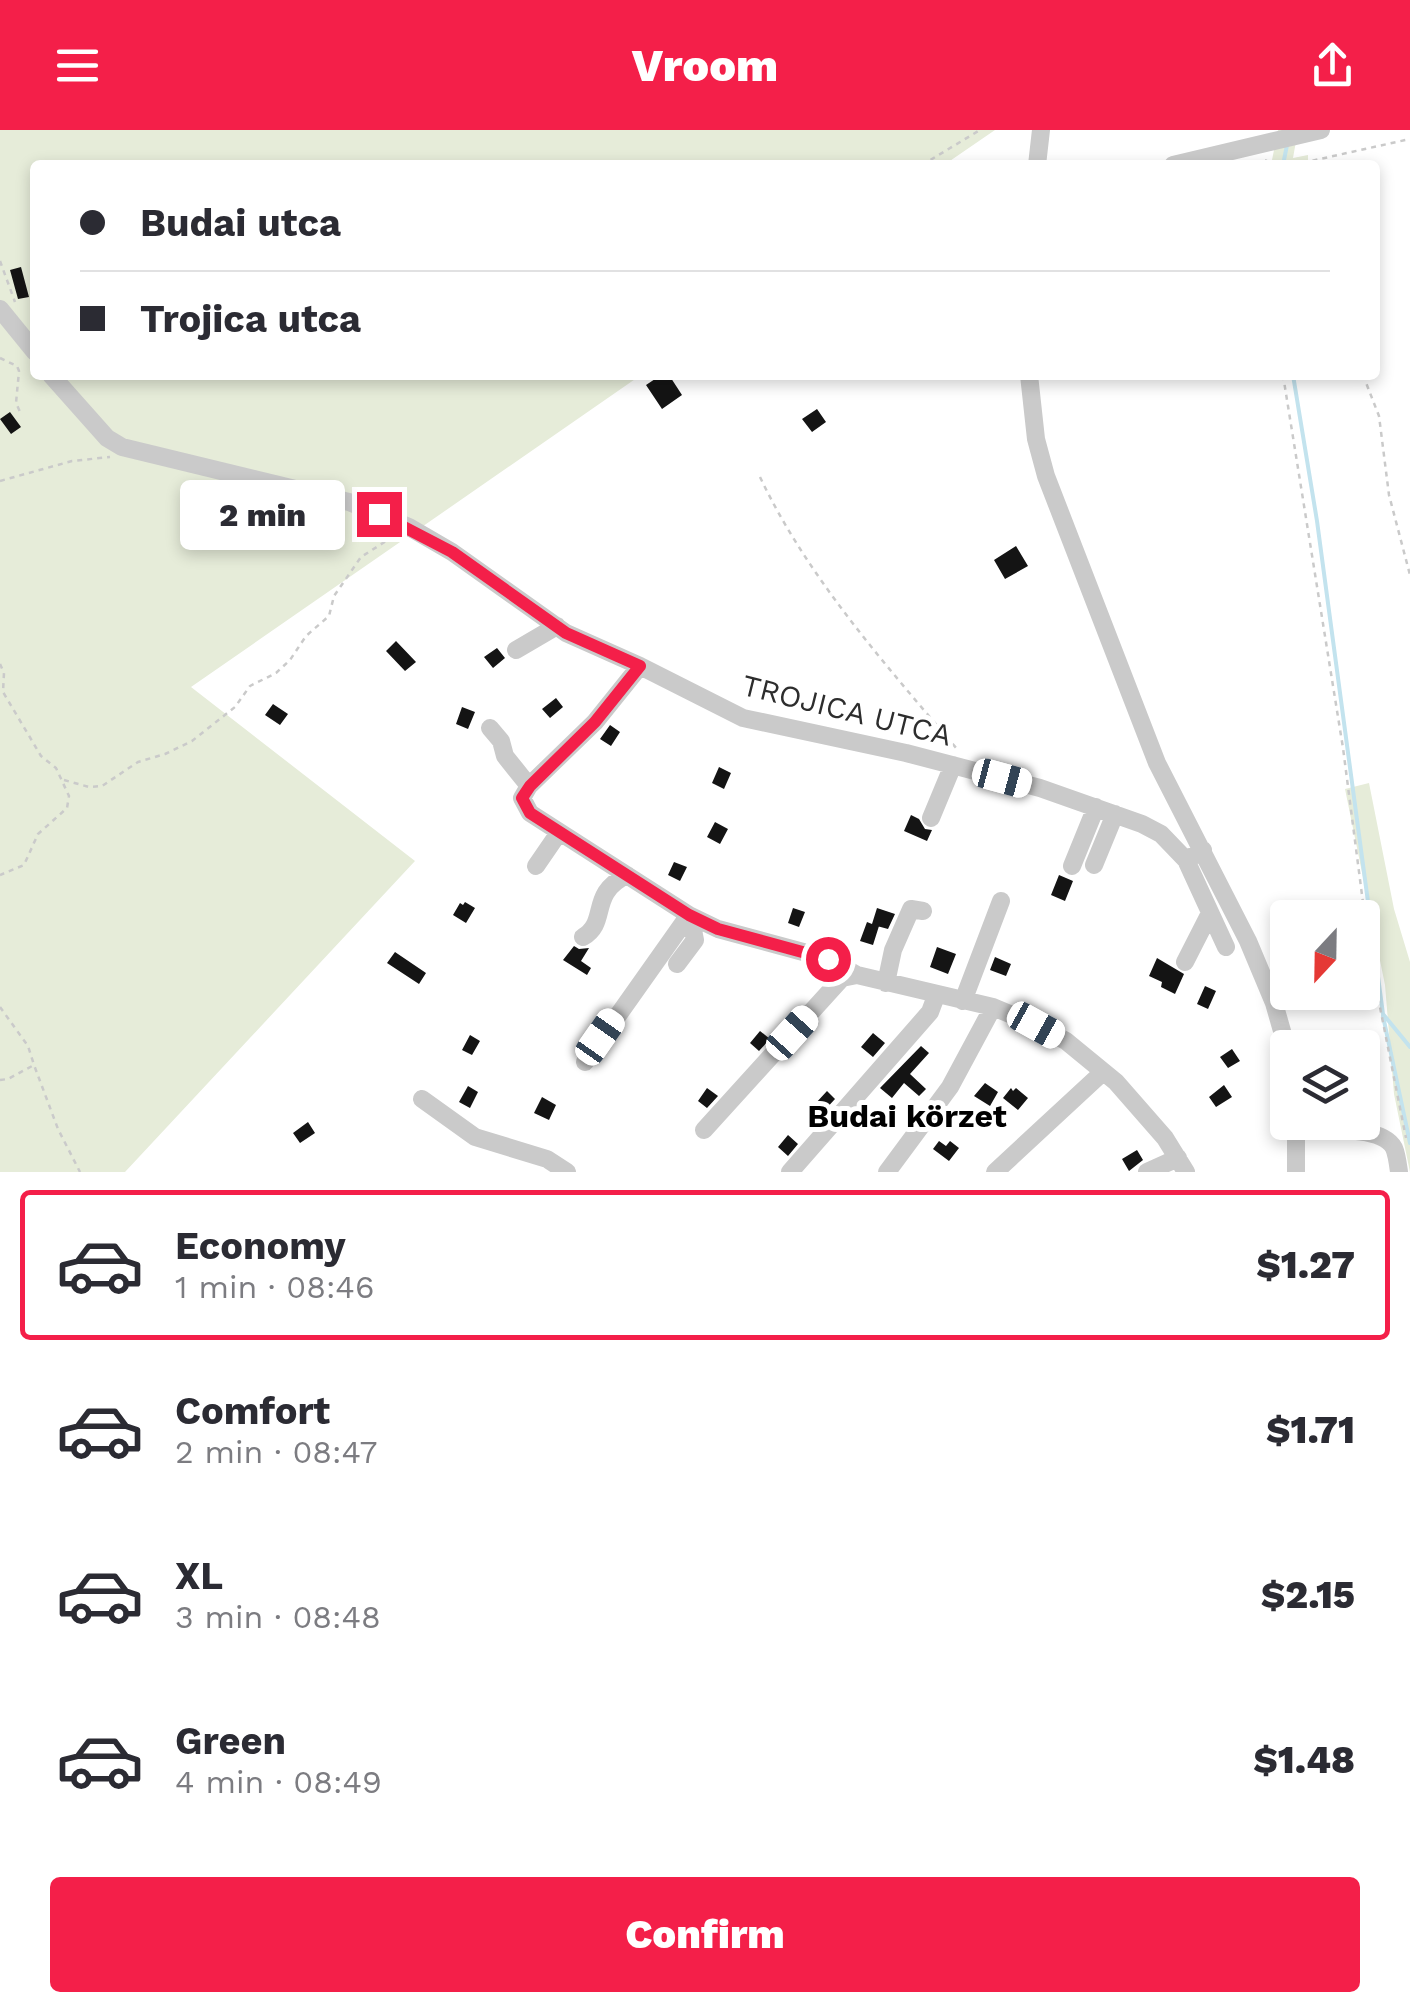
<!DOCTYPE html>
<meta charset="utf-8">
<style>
:root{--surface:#fff;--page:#f2f2f3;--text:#2b2b33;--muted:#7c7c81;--line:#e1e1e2;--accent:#f41f49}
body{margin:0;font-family:"Work Sans",sans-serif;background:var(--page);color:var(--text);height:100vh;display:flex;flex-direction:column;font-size:38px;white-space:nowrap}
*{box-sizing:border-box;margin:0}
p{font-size:32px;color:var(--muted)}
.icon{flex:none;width:55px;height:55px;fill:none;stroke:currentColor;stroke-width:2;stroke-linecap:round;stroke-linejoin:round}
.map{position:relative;height:1042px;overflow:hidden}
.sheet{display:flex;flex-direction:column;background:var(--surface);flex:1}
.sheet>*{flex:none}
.banner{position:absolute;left:30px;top:30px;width:1350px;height:220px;border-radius:10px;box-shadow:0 5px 15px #0003;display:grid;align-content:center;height:220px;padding:0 50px;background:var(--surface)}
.needle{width:65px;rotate:202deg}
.buttons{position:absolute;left:1270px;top:770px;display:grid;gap:20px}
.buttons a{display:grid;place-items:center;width:110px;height:110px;border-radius:10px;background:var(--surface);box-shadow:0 5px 15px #0003;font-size:50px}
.end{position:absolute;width:45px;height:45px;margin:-22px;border:12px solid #f41f49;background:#fff;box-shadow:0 0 0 5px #fff}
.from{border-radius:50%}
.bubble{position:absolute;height:70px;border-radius:10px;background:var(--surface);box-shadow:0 5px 15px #0003;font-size:32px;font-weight:800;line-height:70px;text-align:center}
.car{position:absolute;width:30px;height:60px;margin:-30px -15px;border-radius:12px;box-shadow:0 0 8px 2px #0007;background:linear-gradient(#fff 24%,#345 0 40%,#fff 0 76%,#345 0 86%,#fff 0)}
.banner b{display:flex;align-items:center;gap:35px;height:95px;font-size:38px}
.banner b+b{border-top:2px solid var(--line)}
.banner i{width:25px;height:25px;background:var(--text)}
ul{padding:18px 0 0;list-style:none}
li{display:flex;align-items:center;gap:30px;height:150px;margin:0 20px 15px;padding:0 30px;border:5px solid transparent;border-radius:10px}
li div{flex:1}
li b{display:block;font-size:38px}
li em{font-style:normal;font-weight:800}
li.on{border-color:var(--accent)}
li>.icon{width:90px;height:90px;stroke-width:1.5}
.primary-button{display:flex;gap:20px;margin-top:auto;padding:20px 50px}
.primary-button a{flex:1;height:115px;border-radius:10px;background:var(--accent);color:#fff;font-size:40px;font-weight:800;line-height:115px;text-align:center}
header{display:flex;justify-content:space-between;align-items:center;height:130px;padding:0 50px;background:var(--accent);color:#fff;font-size:45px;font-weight:800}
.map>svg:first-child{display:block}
.green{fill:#e6ecd9}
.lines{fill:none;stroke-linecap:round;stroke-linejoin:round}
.stream{stroke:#c3e3ee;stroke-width:4}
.building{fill:#141414}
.path{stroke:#cacaca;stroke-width:2.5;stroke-dasharray:5 5;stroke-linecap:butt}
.minor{stroke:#cacaca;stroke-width:18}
.route{stroke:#f41f49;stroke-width:12}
.labels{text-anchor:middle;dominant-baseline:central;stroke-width:10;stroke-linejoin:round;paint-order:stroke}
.street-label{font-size:30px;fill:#2d2d2d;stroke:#fff}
.neighbourhood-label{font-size:32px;font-weight:bold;fill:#000;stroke:#fff}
</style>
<header><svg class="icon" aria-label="menu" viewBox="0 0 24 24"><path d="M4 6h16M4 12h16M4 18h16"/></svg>Vroom<svg class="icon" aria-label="share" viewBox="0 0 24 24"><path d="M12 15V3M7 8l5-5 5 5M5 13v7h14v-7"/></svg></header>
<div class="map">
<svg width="1410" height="1042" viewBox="0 0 1410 1042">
<rect width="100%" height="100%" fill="#fff"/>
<path class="green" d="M 0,0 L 995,0 L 944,35 L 35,35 L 35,245 L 641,245 L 191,557 L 415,731 L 125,1042 L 0,1042 Z
M 1278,0 L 1298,0 L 1293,28 L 1308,25 L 1308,35 L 1271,35 Z
M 1369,653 L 1394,779 L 1410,832 L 1410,1042 L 1394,964 L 1385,855 L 1345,659 Z"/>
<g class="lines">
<path class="stream" d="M 1284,30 L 1287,15
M 1293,245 L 1317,391 L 1383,884 L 1410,917
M 1383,886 L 1410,1013"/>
</g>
<path class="building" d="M 21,137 L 29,167 L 18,169 L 10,140 Z
M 661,245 L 669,245 L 682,265 L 662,279 L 646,255 Z
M 817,279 L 826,292 L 812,302 L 802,289 Z
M 10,282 L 21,297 L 11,304 L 0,289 Z
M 1016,416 L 1028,436 L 1005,449 L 994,430 Z
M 396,511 L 416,532 L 405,541 L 386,521 Z
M 497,518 L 505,528 L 493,538 L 484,527 Z
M 556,568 L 563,577 L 550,588 L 542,579 Z
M 273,574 L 288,584 L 280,595 L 265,585 Z
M 462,577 L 475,582 L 468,599 L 456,594 Z
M 610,595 L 620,602 L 611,616 L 600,609 Z
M 719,637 L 731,643 L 724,659 L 712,653 Z
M 911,685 L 919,689 L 925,699 L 932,700 L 927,711 L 904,701 Z
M 715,692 L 728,699 L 720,714 L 707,707 Z
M 674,732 L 687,737 L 680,751 L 668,745 Z
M 1059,745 L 1073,751 L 1065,771 L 1051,765 Z
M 465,772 L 475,778 L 466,793 L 453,785 L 460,773 L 463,775 Z
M 793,778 L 805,782 L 799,797 L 788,793 Z
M 877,778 L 895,784 L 888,799 L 877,796 L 879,796 L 873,815 L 860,811 L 867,792 L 872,794 Z
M 574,816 L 579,819 L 589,818 L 581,831 L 591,838 L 587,845 L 563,830 Z
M 937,817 L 956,824 L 948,844 L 930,837 Z
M 395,822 L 426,843 L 419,854 L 387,833 Z
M 995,827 L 1011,834 L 1006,846 L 990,840 Z
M 1157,828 L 1184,844 L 1175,864 L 1161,857 L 1162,852 L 1149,846 Z
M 1205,856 L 1216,861 L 1208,879 L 1197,874 Z
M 760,901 L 770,909 L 759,921 L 750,913 Z
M 873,903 L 885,913 L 873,927 L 861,917 Z
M 470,905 L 480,911 L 472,925 L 462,920 Z
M 921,916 L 929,923 L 910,944 L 926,959 L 919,966 L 904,953 L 892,968 L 880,958 Z
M 1232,919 L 1240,931 L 1228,938 L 1220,927 Z
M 985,953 L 998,962 L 990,976 L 974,966 Z
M 1224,955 L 1232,967 L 1216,977 L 1209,967 Z
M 468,956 L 478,962 L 470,978 L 459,972 Z
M 707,958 L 718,966 L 707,978 L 698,971 Z
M 1011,958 L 1013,961 L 1016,958 L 1028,968 L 1018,980 L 1003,968 Z
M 827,961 L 835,969 L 823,982 L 815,974 Z
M 542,967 L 556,975 L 549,990 L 534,983 Z
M 308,992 L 315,1003 L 300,1013 L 293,1003 Z
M 788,1005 L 798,1014 L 788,1026 L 778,1017 Z
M 939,1011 L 946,1016 L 950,1011 L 959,1018 L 949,1031 L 933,1019 Z
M 1137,1020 L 1143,1030 L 1129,1041 L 1122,1029 Z"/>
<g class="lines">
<path class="path" d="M 1265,30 L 1274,35
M 922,35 L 980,0
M 1293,35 L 1410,9
M 0,131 L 15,172
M 0,228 L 17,236 L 19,241 L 16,273 L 21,284
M 1283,245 L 1343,618 L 1370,827 L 1406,1008
M 1363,245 L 1379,286 L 1389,365 L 1410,445
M 760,347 C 808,448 885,534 957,619
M 0,351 L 72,331 L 110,327
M 0,534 L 4,543 L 3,562 L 41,626 L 56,638 L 69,666 L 67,678 L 38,704 L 24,735 L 0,745
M 64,650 L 89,657 L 102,656 L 138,632 L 165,624 L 192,611 L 235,577 L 250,556 L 276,543 L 290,530 L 306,506 L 329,486 L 334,466 L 361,427 L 394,406
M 0,877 L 28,916 L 34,935
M 0,950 L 8,949 L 34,935 L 58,999 L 80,1042"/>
<path class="minor" d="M 1037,35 L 1041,0
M 1173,35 L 1321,0
M 0,179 L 35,222
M 51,245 L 107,308 L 122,317 L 349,372 L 409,397 L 452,422 L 566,503 L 640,536 L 743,588 L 906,623 L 1040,658 L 1142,694 L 1161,704 L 1186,730 L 1203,720
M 1029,245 L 1036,309 L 1046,346 L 1157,633 L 1248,811 L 1274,873 L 1288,922
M 516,520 L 557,496
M 640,536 L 595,592 L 529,656 L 522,668 L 530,683 L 689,785 L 718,799 L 829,829 L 857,845 L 993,877 L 1036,895 L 1066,911 L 1116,952 L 1165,1008 L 1186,1042
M 490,598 L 501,611 L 505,626 L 529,656
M 931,688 L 953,635
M 1186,730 L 1226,817
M 1094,735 L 1115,684
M 536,736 L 558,704
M 1072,736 L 1096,677
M 583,807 C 609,792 588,764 627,745
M 1185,832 L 1210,783
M 677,834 L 695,810 L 693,800 L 685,788
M 886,853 L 893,820 L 911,779 L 923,781
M 963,871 L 1001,771
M 585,932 L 689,785
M 422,969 L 475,1007 L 547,1029 L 567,1042
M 1296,992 L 1296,1042
M 704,1000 L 842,848 L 857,845
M 1296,1000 C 1320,1001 1382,994 1394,1018 C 1397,1025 1398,1035 1399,1042
M 790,1042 L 930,882 L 936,866
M 887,1042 L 950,957 L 993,877
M 995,1042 L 1103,942
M 1147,1042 L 1178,1028"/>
</g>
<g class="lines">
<path class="route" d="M 379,384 L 452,422 L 566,503 L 640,536 L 595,592 L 530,656 L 522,668 L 530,683 L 689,785 L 718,799 L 828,829"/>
</g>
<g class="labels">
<g class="street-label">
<text transform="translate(847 580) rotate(14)">TROJICA UTCA</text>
</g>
<g class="neighbourhood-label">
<text x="907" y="986">Budai körzet</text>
</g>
</g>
</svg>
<div class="buttons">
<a><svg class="needle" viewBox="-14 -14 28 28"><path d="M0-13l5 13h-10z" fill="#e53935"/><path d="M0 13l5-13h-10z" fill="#7c7c81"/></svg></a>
<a><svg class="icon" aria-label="layers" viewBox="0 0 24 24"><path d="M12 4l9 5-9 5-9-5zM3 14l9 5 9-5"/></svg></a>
</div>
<i class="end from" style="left:828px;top:829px"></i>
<i class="end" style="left:379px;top:384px"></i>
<div class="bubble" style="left:180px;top:350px;width:165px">2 min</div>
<i class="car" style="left:1002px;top:648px;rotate:105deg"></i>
<i class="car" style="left:1036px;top:895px;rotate:119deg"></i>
<i class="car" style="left:792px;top:903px;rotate:42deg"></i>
<i class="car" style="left:600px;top:907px;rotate:35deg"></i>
<div class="banner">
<b><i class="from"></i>Budai utca</b>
<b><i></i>Trojica utca</b>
</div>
</div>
<section class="sheet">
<ul>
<li class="on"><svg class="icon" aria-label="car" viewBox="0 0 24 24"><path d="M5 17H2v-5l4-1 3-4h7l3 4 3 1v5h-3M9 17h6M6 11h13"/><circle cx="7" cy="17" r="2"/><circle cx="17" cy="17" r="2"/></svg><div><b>Economy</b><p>1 min · 08:46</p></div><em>$1.27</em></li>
<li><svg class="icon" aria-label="car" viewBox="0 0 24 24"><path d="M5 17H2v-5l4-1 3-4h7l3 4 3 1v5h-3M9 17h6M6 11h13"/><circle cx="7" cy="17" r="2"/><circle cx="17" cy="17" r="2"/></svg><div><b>Comfort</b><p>2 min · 08:47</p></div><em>$1.71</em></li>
<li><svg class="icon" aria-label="car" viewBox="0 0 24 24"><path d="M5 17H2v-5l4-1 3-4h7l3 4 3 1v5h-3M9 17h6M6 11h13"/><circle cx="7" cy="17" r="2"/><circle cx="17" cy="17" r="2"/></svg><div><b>XL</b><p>3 min · 08:48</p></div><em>$2.15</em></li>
<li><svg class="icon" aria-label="car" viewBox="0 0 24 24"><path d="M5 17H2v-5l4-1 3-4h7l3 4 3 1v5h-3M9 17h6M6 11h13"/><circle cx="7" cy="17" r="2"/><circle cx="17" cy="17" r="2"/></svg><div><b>Green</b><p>4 min · 08:49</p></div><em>$1.48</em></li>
</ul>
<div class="primary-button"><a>Confirm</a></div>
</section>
